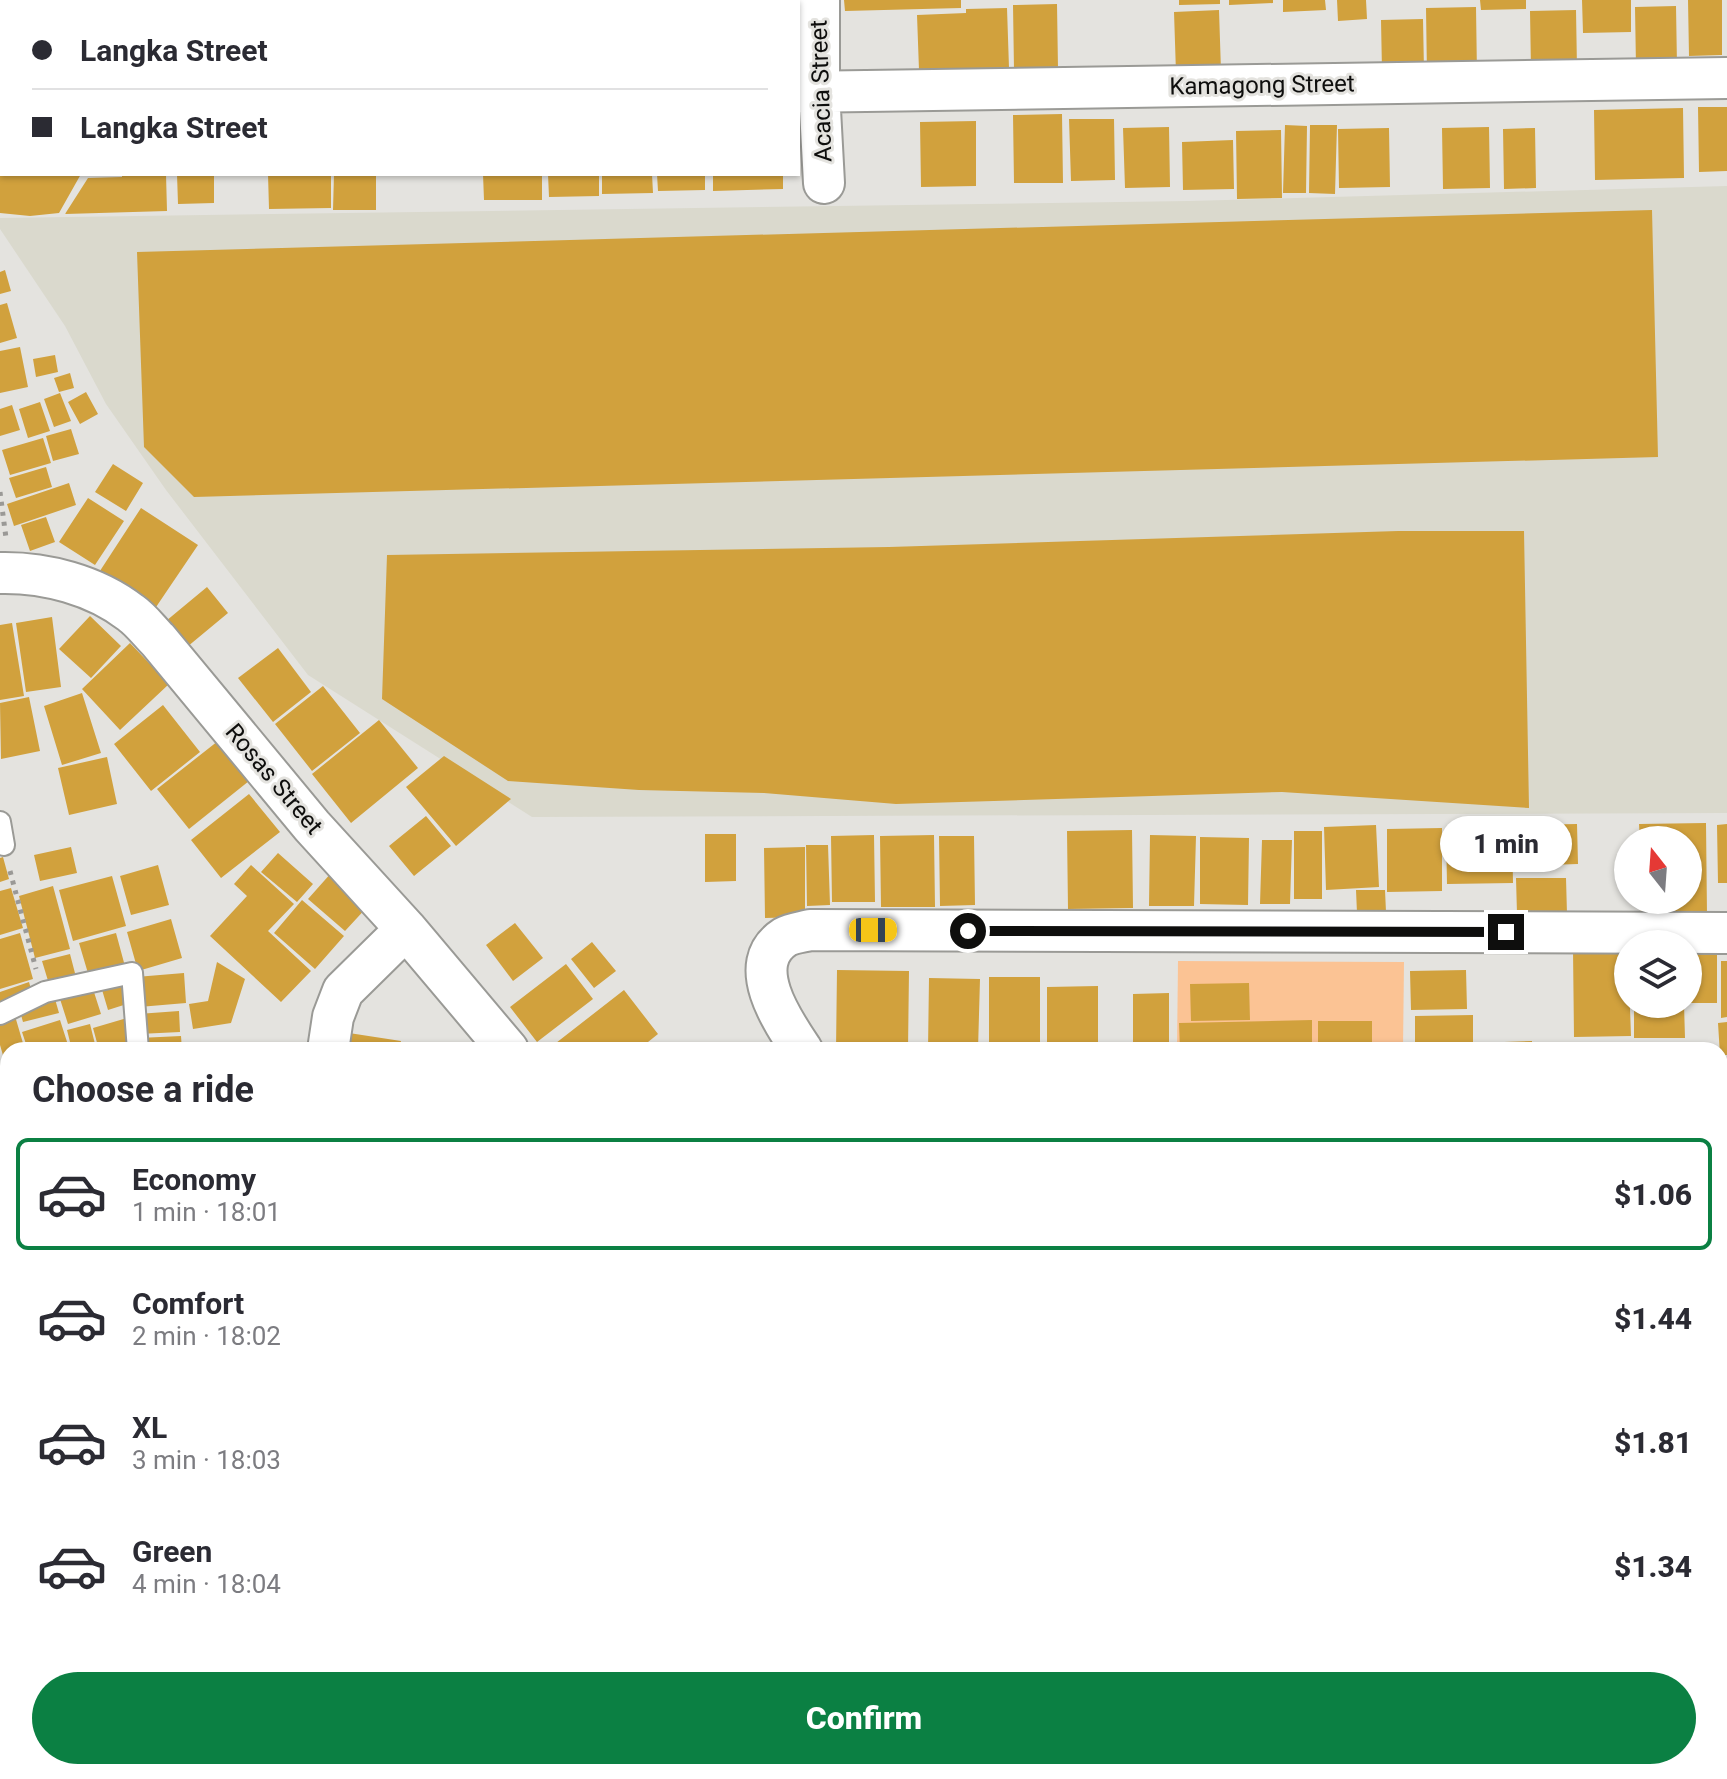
<!DOCTYPE html>
<meta charset="utf-8">
<style>
:root{--surface:#fff;--page:#f7f7f7;--text:#2b2b33;--muted:#7c7c81;--line:#e1e1e2;--accent:#0b8043}
body{margin:0;font-family:Roboto,sans-serif;background:var(--page);color:var(--text);height:100vh;display:flex;flex-direction:column;font-size:30px;white-space:nowrap}
*{box-sizing:border-box;margin:0}
p{font-size:26px;color:var(--muted)}
.icon{flex:none;width:44px;height:44px;fill:none;stroke:currentColor;stroke-width:2;stroke-linecap:round;stroke-linejoin:round}
.map{position:relative;flex:1;overflow:hidden}
.sheet{position:absolute;left:0px;top:1042px;width:1728px;height:738px;display:flex;flex-direction:column;background:var(--surface);border-radius:24px 24px 0 0;box-shadow:0 2px 6px #0004}
.sheet>*{flex:none}
.top-card{position:absolute;left:0px;top:0px;width:800px;height:176px;box-shadow:0 2px 6px #0004;display:grid;align-content:center;height:176px;padding:0 32px;background:var(--surface)}
.needle{width:52px;rotate:343deg}
.tools{position:absolute;left:1614px;top:826px;display:grid;gap:16px}
.tools a{display:grid;place-items:center;width:88px;height:88px;border-radius:50%;background:var(--surface);box-shadow:0 2px 6px #0004;font-size:40px}
.end{position:absolute;width:36px;height:36px;margin:-18px;border:10px solid #0e0e0d;background:#fff;box-shadow:0 0 0 4px #fff}
.from{border-radius:50%}
.bubble{position:absolute;height:56px;border-radius:28px;background:var(--surface);box-shadow:0 2px 6px #0004;font-size:26px;font-weight:800;line-height:56px;text-align:center}
.car{position:absolute;width:24px;height:48px;margin:-24px -12px;border-radius:10px;box-shadow:0 0 6px 2px #0007;background:linear-gradient(#f5c518 24%,#345 0 40%,#f5c518 0 76%,#345 0 86%,#f5c518 0)}
.top-card b{display:flex;align-items:center;gap:28px;height:76px;font-size:30px}
.top-card b+b{border-top:2px solid var(--line)}
.top-card i{width:20px;height:20px;background:var(--text)}
ul{padding:0;list-style:none}
li{display:flex;align-items:center;gap:24px;height:112px;margin:0 16px 12px;padding:0 16px;border:4px solid transparent;border-radius:12px}
li div{flex:1}
li b{display:block;font-size:30px}
li em{font-style:normal;font-weight:800}
li.selected{border-color:var(--accent)}
li>.icon{width:72px;height:72px;stroke-width:1.5}
h2{padding:0 32px;font-size:36px;line-height:96px}
.button{display:flex;gap:16px;margin-top:auto;padding:16px 32px}
.button a{flex:1;height:92px;border-radius:48px;background:var(--accent);color:#fff;font-size:32px;font-weight:800;line-height:92px;text-align:center}
.map>svg:first-child{display:block}
.built{fill:#dad9cd}
.green{fill:#fbc394}
.building{fill:#d1a13d}
.lines{fill:none;stroke-linecap:round;stroke-linejoin:round}
.lane-casing{stroke:#9a9a96;stroke-width:24}
.street-casing{stroke:#9a9a96;stroke-width:44}
.path{stroke:#9a9996;stroke-width:5;stroke-dasharray:4 6;stroke-linecap:butt}
.lane{stroke:#fff;stroke-width:20}
.street{stroke:#fff;stroke-width:40}
.route{stroke:#0e0e0d;stroke-width:10}
.labels{text-anchor:middle;dominant-baseline:central;stroke-width:6;stroke-linejoin:round;paint-order:stroke}
.street-label{font-size:24px;fill:#0e0e0d;stroke:#e4e3df}
</style>
<div class="map">
<svg width="1727" height="1779" viewBox="0 0 1727 1779">
<rect width="100%" height="100%" fill="#e4e3df"/>
<path class="built" d="M 1727,186 L 1727,813 L 532,817 L 308,675 L 166,490 L 106,404 L 65,326 L 0,229 L 0,218 L 1189,201 Z"/>
<path class="green" d="M 1178,961 L 1404,962 L 1403,1050 L 1177,1050 Z"/>
<path class="building" d="M 844,0 L 961,0 L 961,8 L 845,11 Z
M 1179,0 L 1220,0 L 1220,4 L 1179,5 Z
M 1229,0 L 1273,0 L 1273,3 L 1229,5 Z
M 1283,0 L 1325,0 L 1326,10 L 1283,12 Z
M 1337,0 L 1366,0 L 1367,19 L 1338,21 Z
M 1480,0 L 1526,0 L 1526,9 L 1481,10 Z
M 1582,0 L 1631,0 L 1631,32 L 1583,33 Z
M 1688,0 L 1722,0 L 1722,55 L 1689,56 Z
M 1057,4 L 1058,69 L 1014,70 L 1013,5 Z
M 1676,6 L 1677,66 L 1636,67 L 1635,7 Z
M 1476,7 L 1477,75 L 1427,76 L 1426,8 Z
M 1007,8 L 1009,68 L 919,70 L 917,15 L 966,13 L 966,9 Z
M 1219,10 L 1221,71 L 1176,73 L 1174,12 Z
M 1576,10 L 1577,69 L 1531,70 L 1530,11 Z
M 1423,19 L 1424,71 L 1382,71 L 1381,20 Z
M 1698,107 L 1727,107 L 1727,171 L 1699,172 Z
M 1683,108 L 1684,178 L 1595,180 L 1594,110 Z
M 1062,114 L 1063,183 L 1014,183 L 1013,115 Z
M 1069,119 L 1114,119 L 1115,180 L 1071,181 Z
M 976,121 L 976,186 L 921,187 L 920,122 Z
M 1285,125 L 1307,126 L 1306,193 L 1283,193 Z
M 1310,125 L 1337,125 L 1335,194 L 1309,193 Z
M 1169,127 L 1170,187 L 1125,188 L 1123,128 Z
M 1489,127 L 1490,188 L 1443,189 L 1442,128 Z
M 1389,128 L 1390,187 L 1339,188 L 1338,129 Z
M 1535,128 L 1536,188 L 1504,189 L 1503,129 Z
M 1281,130 L 1282,198 L 1237,199 L 1236,131 Z
M 1233,140 L 1234,189 L 1183,190 L 1182,142 Z
M 0,174 L 81,174 L 59,213 L 30,216 L 0,213 Z
M 122,174 L 166,174 L 167,211 L 65,214 L 88,178 L 122,177 Z
M 177,174 L 214,174 L 214,203 L 178,204 Z
M 268,174 L 331,174 L 331,208 L 269,209 Z
M 334,174 L 376,174 L 376,210 L 333,210 Z
M 483,174 L 542,174 L 542,200 L 484,200 Z
M 548,174 L 599,174 L 599,196 L 549,197 Z
M 602,174 L 652,174 L 653,193 L 602,194 Z
M 657,174 L 705,174 L 705,190 L 658,191 Z
M 713,174 L 783,174 L 783,189 L 713,191 Z
M 1652,210 L 1658,457 L 194,497 L 144,447 L 137,252 Z
M 5,270 L 11,291 L 0,294 L 0,272 Z
M 7,303 L 17,338 L 0,343 L 0,305 Z
M 20,347 L 28,387 L 0,393 L 0,351 Z
M 55,355 L 58,372 L 36,377 L 33,359 Z
M 70,373 L 74,388 L 59,392 L 54,378 Z
M 86,392 L 98,414 L 80,424 L 68,402 Z
M 60,393 L 71,421 L 54,427 L 44,399 Z
M 40,402 L 50,431 L 28,438 L 19,409 Z
M 12,405 L 20,430 L 0,436 L 0,409 Z
M 71,429 L 79,454 L 53,461 L 46,436 Z
M 43,438 L 51,463 L 10,475 L 2,450 Z
M 113,464 L 143,483 L 126,511 L 95,492 Z
M 46,467 L 52,487 L 16,498 L 9,478 Z
M 69,483 L 76,505 L 14,526 L 7,504 Z
M 88,498 L 124,521 L 95,565 L 59,542 Z
M 141,508 L 198,545 L 152,613 L 96,577 Z
M 46,517 L 55,542 L 30,551 L 21,525 Z
M 1398,531 L 1524,531 L 1529,808 L 1282,792 L 896,804 L 764,793 L 639,790 L 508,781 L 382,699 L 387,555 L 889,547 Z
M 207,587 L 228,613 L 187,647 L 166,621 Z
M 90,616 L 121,646 L 91,678 L 59,649 Z
M 52,617 L 61,687 L 26,692 L 16,623 Z
M 12,623 L 24,696 L 0,700 L 0,625 Z
M 130,643 L 169,684 L 120,730 L 82,689 Z
M 278,648 L 311,692 L 273,722 L 238,678 Z
M 323,686 L 360,733 L 312,771 L 275,724 Z
M 82,693 L 101,753 L 62,765 L 44,706 Z
M 29,697 L 40,751 L 1,759 L 0,703 Z
M 163,705 L 200,752 L 151,791 L 114,744 Z
M 379,720 L 418,768 L 351,823 L 312,774 Z
M 218,741 L 249,781 L 189,829 L 157,789 Z
M 444,756 L 511,799 L 456,846 L 406,787 Z
M 107,757 L 117,804 L 69,815 L 58,768 Z
M 249,794 L 280,832 L 221,878 L 191,840 Z
M 426,816 L 451,846 L 414,876 L 389,846 Z
M 1706,823 L 1707,915 L 1641,916 L 1640,900 L 1688,900 L 1688,840 L 1640,840 L 1639,824 Z
M 1577,824 L 1578,864 L 1519,866 L 1519,825 Z
M 1727,824 L 1727,883 L 1718,883 L 1717,825 Z
M 1376,825 L 1379,887 L 1326,890 L 1324,827 Z
M 1442,828 L 1442,891 L 1387,892 L 1387,829 Z
M 1132,830 L 1133,908 L 1068,909 L 1067,831 Z
M 1512,830 L 1513,883 L 1447,884 L 1446,831 Z
M 1294,831 L 1322,831 L 1322,899 L 1294,899 Z
M 705,834 L 736,834 L 736,881 L 705,882 Z
M 874,835 L 875,902 L 832,902 L 831,836 Z
M 934,835 L 935,907 L 881,907 L 880,836 Z
M 1150,835 L 1196,836 L 1194,906 L 1149,906 Z
M 939,836 L 974,836 L 975,905 L 940,906 Z
M 1200,837 L 1249,838 L 1248,905 L 1200,904 Z
M 1262,840 L 1292,840 L 1290,904 L 1260,904 Z
M 806,845 L 828,845 L 830,905 L 807,906 Z
M 71,847 L 77,873 L 40,881 L 34,855 Z
M 805,847 L 805,917 L 765,918 L 764,848 Z
M 278,853 L 313,884 L 297,902 L 261,872 Z
M 3,857 L 9,879 L 0,882 L 0,858 Z
M 158,865 L 169,905 L 131,915 L 120,876 Z
M 251,865 L 294,904 L 268,931 L 311,971 L 281,1002 L 210,936 L 247,896 L 234,884 Z
M 332,872 L 369,905 L 345,931 L 308,899 Z
M 112,876 L 126,926 L 73,941 L 59,890 Z
M 1516,878 L 1566,878 L 1567,914 L 1517,914 Z
M 53,886 L 70,949 L 35,958 L 19,896 Z
M 11,888 L 23,928 L 0,935 L 0,891 Z
M 1356,890 L 1385,890 L 1386,912 L 1357,913 Z
M 302,900 L 344,936 L 315,969 L 274,933 Z
M 171,919 L 182,958 L 138,971 L 127,932 Z
M 515,923 L 543,958 L 513,981 L 486,945 Z
M 20,933 L 33,979 L 0,989 L 0,939 Z
M 116,933 L 126,970 L 90,980 L 79,943 Z
M 592,942 L 616,971 L 594,988 L 571,959 Z
M 1688,945 L 1717,945 L 1717,1003 L 1689,1003 Z
M 1573,950 L 1628,950 L 1631,1036 L 1574,1037 Z
M 70,954 L 76,977 L 49,984 L 42,961 Z
M 1721,961 L 1727,961 L 1727,1017 L 1721,1018 Z
M 217,962 L 245,979 L 231,1023 L 193,1029 L 189,1004 L 208,1001 Z
M 566,964 L 593,999 L 537,1042 L 510,1007 Z
M 837,970 L 909,971 L 908,1050 L 836,1050 Z
M 1466,970 L 1467,1009 L 1411,1010 L 1410,971 Z
M 184,973 L 186,1003 L 139,1007 L 136,977 Z
M 122,977 L 130,1003 L 108,1010 L 100,983 Z
M 989,977 L 1040,977 L 1040,1050 L 989,1050 Z
M 929,978 L 980,979 L 978,1050 L 928,1050 Z
M 29,982 L 33,996 L 0,1007 L 0,992 Z
M 1249,983 L 1250,1020 L 1191,1021 L 1190,984 Z
M 1098,986 L 1098,1050 L 1047,1050 L 1047,987 Z
M 93,989 L 101,1014 L 68,1024 L 60,999 Z
M 624,990 L 658,1034 L 638,1050 L 547,1050 Z
M 1169,993 L 1169,1050 L 1133,1050 L 1133,994 Z
M 55,999 L 59,1013 L 23,1022 L 19,1008 Z
M 1634,1004 L 1684,1004 L 1685,1038 L 1634,1038 Z
M 179,1011 L 180,1032 L 139,1034 L 138,1014 Z
M 1473,1015 L 1473,1050 L 1415,1050 L 1415,1016 Z
M 15,1016 L 25,1050 L 8,1050 L 7,1069 L 0,1045 L 0,1021 Z
M 127,1018 L 135,1044 L 115,1050 L 99,1050 L 93,1028 Z
M 60,1020 L 69,1048 L 28,1050 L 22,1032 Z
M 1312,1020 L 1312,1050 L 1180,1050 L 1179,1023 Z
M 1318,1021 L 1372,1021 L 1372,1050 L 1318,1050 Z
M 1727,1022 L 1727,1055 L 1720,1055 L 1718,1023 Z
M 90,1024 L 96,1048 L 72,1050 L 67,1030 Z
M 349,1033 L 401,1041 L 399,1050 L 346,1050 Z
M 181,1036 L 182,1050 L 139,1050 L 139,1038 Z
M 1532,1041 L 1532,1050 L 1475,1050 L 1475,1043 Z
M 1720,1060 L 1727,1060 L 1727,1150 L 1720,1150 Z
M 8,1080 L 8,1119 L 0,1122 L 0,1083 Z
M 8,1120 L 8,1156 L 0,1137 L 0,1123 Z
M 8,1179 L 8,1227 L 0,1230 L 0,1182 Z
M 8,1233 L 8,1247 L 0,1250 L 0,1236 Z
M 8,1250 L 8,1290 L 0,1292 L 0,1253 Z
M 8,1298 L 8,1336 L 0,1338 L 0,1300 Z
M 8,1347 L 8,1396 L 0,1399 L 0,1349 Z
M 1720,1444 L 1727,1444 L 1727,1645 L 1720,1645 Z
M 0,1632 L 8,1633 L 8,1653 L 0,1652 Z
M 0,1669 L 8,1670 L 4,1699 L 0,1698 Z
M 53,1772 L 80,1772 L 81,1779 L 54,1779 Z
M 117,1772 L 158,1772 L 157,1779 L 118,1779 Z
M 167,1772 L 206,1772 L 205,1779 L 167,1779 Z
M 272,1772 L 304,1772 L 303,1779 L 271,1779 Z
M 309,1772 L 347,1772 L 347,1779 L 308,1779 Z
M 353,1772 L 433,1772 L 432,1779 L 353,1779 Z
M 583,1772 L 661,1772 L 660,1779 L 583,1777 Z
M 765,1772 L 819,1772 L 819,1779 L 765,1779 Z
M 916,1772 L 977,1772 L 978,1773 L 954,1779 L 918,1779 Z
M 1249,1772 L 1337,1772 L 1337,1779 L 1249,1779 Z
M 1347,1772 L 1402,1772 L 1402,1779 L 1347,1779 Z
M 1404,1772 L 1455,1772 L 1456,1779 L 1404,1779 Z
M 1461,1772 L 1518,1772 L 1518,1779 L 1461,1779 Z
M 1523,1772 L 1574,1772 L 1574,1779 L 1524,1779 Z
M 1581,1772 L 1628,1772 L 1628,1779 L 1582,1779 Z
M 1630,1772 L 1662,1772 L 1662,1779 L 1630,1778 Z
M 1666,1772 L 1692,1772 L 1692,1778 L 1666,1776 Z
M 9,1773 L 37,1775 L 37,1779 L 9,1779 Z
M 500,1773 L 568,1777 L 568,1779 L 500,1779 Z"/>
<g class="lines">
<g class="lane-casing">
<path id="lane" d="M 0,822 L 4,845
M 0,1014 L 45,992 L 132,973 L 138,1050
M 0,1171 L 8,1167
M 0,1622 L 8,1623"/>
</g>
<g class="street-casing">
<path id="street" d="M 54,0 L 55,2
M 819,0 L 819,91 L 824,183
M 798,92 L 1727,78
M 0,573 C 45,572 95,585 131,613 C 141,620 149,631 158,640 L 312,826 L 406,929 L 508,1050
M 328,1050 L 333,1017 L 343,991 L 406,929
M 802,1050 C 783,1022 743,964 785,937 C 792,933 803,932 810,930 L 1727,933
M 1720,1169 L 1727,1169
M 1720,1408 L 1727,1408
M 0,1465 C 6,1487 10,1501 0,1522
M 1720,1651 L 1727,1651
M 898,1772 L 899,1779
M 255,1779 L 255,1772
M 485,1779 L 485,1772
M 732,1779 L 733,1772
M 1226,1779 L 1226,1772"/>
</g>
<path class="path" d="M 0,492 L 6,538
M 10,871 L 36,969"/>
<use href="#lane" class="lane"/>
<use href="#street" class="street"/>
</g>
<g class="lines">
<path class="route" d="M 968,931 L 1506,932"/>
</g>
<g class="labels">
<g class="street-label">
<text transform="translate(1262 85) rotate(-1)">Kamagong Street</text>
<text transform="translate(821 91) rotate(-92)">Acacia Street</text>
<text transform="translate(274 779) rotate(50)">Rosas Street</text>
</g>
</g>
</svg>
<div class="tools">
<a><svg class="needle" viewBox="-14 -14 28 28"><path d="M0-13l5 13h-10z" fill="#e53935"/><path d="M0 13l5-13h-10z" fill="#7c7c81"/></svg></a>
<a><svg class="icon" aria-label="layers" viewBox="0 0 24 24"><path d="M12 4l9 5-9 5-9-5zM3 14l9 5 9-5"/></svg></a>
</div>
<i class="end from" style="left:968px;top:931px"></i>
<i class="end" style="left:1506px;top:932px"></i>
<div class="bubble" style="left:1440px;top:816px;width:132px">1 min</div>
<i class="car" style="left:873px;top:930px;rotate:90deg"></i>
<div class="top-card">
<b><i class="from"></i>Langka Street</b>
<b><i></i>Langka Street</b>
</div>
<section class="sheet">
<h2>Choose a ride</h2>
<ul>
<li class="selected"><svg class="icon" aria-label="car" viewBox="0 0 24 24"><path d="M5 17H2v-5l4-1 3-4h7l3 4 3 1v5h-3M9 17h6M6 11h13"/><circle cx="7" cy="17" r="2"/><circle cx="17" cy="17" r="2"/></svg><div><b>Economy</b><p>1 min · 18:01</p></div><em>$1.06</em></li>
<li><svg class="icon" aria-label="car" viewBox="0 0 24 24"><path d="M5 17H2v-5l4-1 3-4h7l3 4 3 1v5h-3M9 17h6M6 11h13"/><circle cx="7" cy="17" r="2"/><circle cx="17" cy="17" r="2"/></svg><div><b>Comfort</b><p>2 min · 18:02</p></div><em>$1.44</em></li>
<li><svg class="icon" aria-label="car" viewBox="0 0 24 24"><path d="M5 17H2v-5l4-1 3-4h7l3 4 3 1v5h-3M9 17h6M6 11h13"/><circle cx="7" cy="17" r="2"/><circle cx="17" cy="17" r="2"/></svg><div><b>XL</b><p>3 min · 18:03</p></div><em>$1.81</em></li>
<li><svg class="icon" aria-label="car" viewBox="0 0 24 24"><path d="M5 17H2v-5l4-1 3-4h7l3 4 3 1v5h-3M9 17h6M6 11h13"/><circle cx="7" cy="17" r="2"/><circle cx="17" cy="17" r="2"/></svg><div><b>Green</b><p>4 min · 18:04</p></div><em>$1.34</em></li>
</ul>
<div class="button"><a>Confirm</a></div>
</section>
</div>
